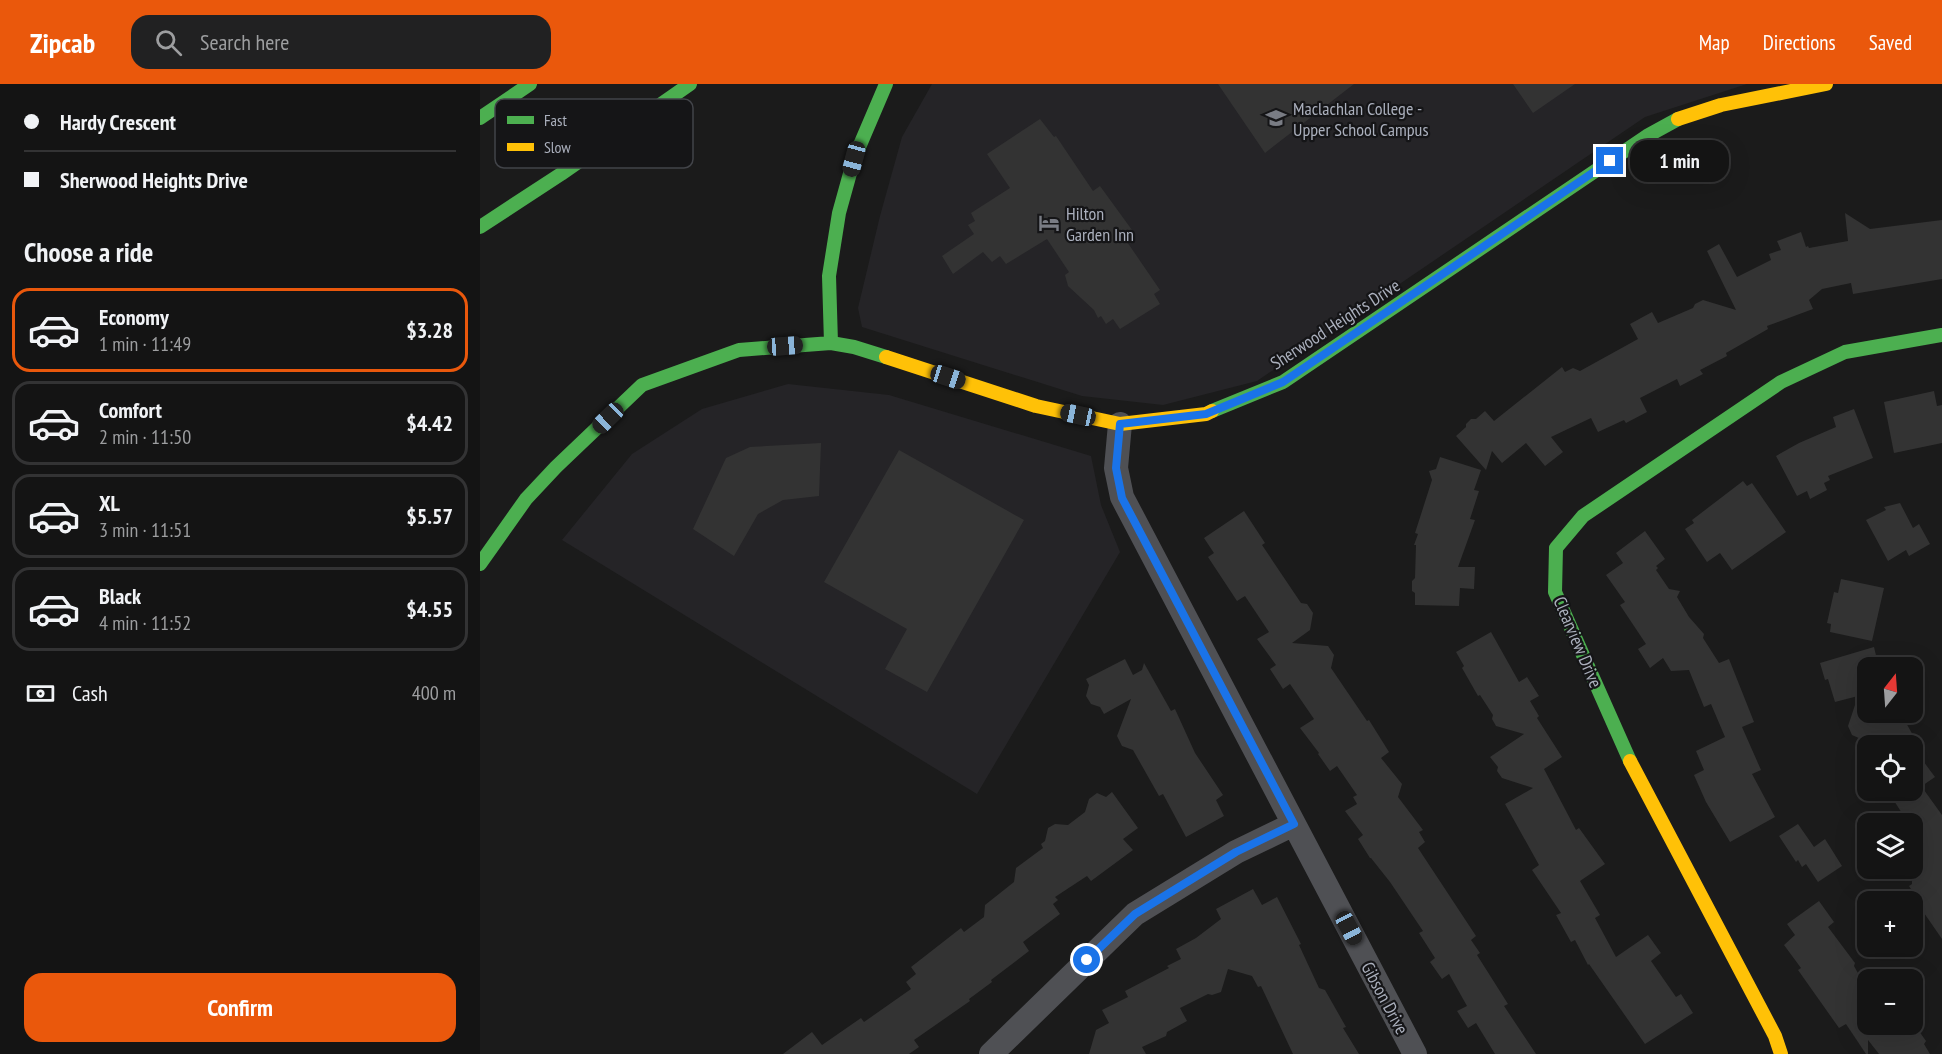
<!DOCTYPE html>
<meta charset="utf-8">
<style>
:root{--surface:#141414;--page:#212122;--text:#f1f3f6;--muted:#9d9ea0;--line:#333334;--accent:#ea580c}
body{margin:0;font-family:"PT Sans Narrow",sans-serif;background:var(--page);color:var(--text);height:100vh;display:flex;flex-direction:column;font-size:22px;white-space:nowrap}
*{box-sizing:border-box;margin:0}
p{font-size:20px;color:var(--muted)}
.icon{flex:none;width:33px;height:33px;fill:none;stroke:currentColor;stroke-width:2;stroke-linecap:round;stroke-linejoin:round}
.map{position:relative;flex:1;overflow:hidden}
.sheet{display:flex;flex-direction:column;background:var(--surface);width:480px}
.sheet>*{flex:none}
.hud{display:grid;align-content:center;height:132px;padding:0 24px;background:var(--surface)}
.needle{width:39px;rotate:17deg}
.controls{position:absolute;left:1377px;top:573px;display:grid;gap:12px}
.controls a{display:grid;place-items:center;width:66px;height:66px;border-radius:12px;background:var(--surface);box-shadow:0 6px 24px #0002,0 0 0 2px var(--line);font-size:30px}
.end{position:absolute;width:27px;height:27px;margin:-14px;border:8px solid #1a73e8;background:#fff;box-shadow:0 0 0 3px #fff}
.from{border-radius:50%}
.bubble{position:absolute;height:42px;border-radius:18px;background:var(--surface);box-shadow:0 6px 24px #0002,0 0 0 2px var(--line);font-size:20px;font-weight:700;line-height:42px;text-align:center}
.car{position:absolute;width:18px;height:36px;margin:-18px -9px;border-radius:8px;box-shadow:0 0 4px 2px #0007;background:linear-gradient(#222 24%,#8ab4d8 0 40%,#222 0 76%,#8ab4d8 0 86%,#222 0)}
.hud b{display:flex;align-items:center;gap:21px;height:57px;font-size:22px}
.hud b+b{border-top:2px solid var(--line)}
.hud i{width:15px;height:15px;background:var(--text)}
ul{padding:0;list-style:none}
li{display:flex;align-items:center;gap:18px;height:84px;margin:0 12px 9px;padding:0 12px;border:3px solid var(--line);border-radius:18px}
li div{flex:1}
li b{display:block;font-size:22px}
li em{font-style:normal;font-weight:700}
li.active{border-color:var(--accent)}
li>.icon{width:54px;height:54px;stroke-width:1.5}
h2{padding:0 24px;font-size:27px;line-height:72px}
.pay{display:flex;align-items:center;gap:15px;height:66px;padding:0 24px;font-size:22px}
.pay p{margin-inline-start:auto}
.button{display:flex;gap:12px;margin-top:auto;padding:12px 24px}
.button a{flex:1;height:69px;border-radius:18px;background:var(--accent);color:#fff;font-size:24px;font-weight:700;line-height:69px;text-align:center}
header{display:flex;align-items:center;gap:36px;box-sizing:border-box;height:84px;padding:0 30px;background:var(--accent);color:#fff}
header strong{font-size:28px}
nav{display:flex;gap:33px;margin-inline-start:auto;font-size:21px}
.search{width:420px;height:54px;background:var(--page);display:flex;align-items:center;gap:15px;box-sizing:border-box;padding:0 21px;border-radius:18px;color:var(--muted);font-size:22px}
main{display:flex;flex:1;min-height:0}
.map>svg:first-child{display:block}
.built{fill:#252427}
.building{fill:#333}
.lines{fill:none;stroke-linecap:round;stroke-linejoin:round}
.street{stroke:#4f5054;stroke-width:24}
.fast{stroke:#4caf50;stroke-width:14}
.slow{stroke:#ffc107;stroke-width:14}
.route{stroke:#1a73e8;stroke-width:8}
.labels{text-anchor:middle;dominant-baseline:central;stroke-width:4.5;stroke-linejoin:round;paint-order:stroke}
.poi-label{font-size:18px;fill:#abb0bd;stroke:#151517;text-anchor:start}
.street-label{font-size:18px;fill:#abb0bd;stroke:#151517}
.key{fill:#151517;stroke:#424449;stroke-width:1.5}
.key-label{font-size:16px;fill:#abb0bd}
</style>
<header>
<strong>Zipcab</strong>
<div class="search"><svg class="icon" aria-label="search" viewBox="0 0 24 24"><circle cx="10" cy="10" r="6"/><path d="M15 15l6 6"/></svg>Search here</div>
<nav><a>Map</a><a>Directions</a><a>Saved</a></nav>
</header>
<main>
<section class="sheet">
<div class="hud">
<b><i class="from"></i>Hardy Crescent</b>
<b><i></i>Sherwood Heights Drive</b>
</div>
<h2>Choose a ride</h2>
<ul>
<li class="active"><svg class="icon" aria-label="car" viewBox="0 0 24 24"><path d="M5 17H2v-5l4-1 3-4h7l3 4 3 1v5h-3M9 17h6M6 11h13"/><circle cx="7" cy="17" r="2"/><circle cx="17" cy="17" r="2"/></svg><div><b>Economy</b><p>1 min · 11:49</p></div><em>$3.28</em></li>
<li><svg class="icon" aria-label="car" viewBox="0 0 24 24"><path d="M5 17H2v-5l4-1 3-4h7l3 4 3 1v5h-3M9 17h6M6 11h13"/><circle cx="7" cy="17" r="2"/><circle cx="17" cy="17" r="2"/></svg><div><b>Comfort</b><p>2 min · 11:50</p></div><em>$4.42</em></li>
<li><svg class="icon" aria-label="car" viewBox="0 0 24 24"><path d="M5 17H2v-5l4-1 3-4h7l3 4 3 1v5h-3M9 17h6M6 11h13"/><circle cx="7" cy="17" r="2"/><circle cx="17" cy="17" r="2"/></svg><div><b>XL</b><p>3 min · 11:51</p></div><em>$5.57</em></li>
<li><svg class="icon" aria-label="car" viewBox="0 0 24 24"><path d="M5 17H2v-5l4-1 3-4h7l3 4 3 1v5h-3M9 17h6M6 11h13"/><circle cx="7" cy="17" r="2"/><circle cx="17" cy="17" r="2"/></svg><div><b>Black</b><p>4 min · 11:52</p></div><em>$4.55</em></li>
</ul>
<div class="pay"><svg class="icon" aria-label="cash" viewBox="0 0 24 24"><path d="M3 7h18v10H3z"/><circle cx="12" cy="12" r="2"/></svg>Cash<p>400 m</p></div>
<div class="button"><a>Confirm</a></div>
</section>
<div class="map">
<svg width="1462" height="970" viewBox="0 0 1462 970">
<rect width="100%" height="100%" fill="#1b1b1b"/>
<path class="built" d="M 452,0 L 1267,0 L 1165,33 L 777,297 L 683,321 L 602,312 L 382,243 L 378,224 L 400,132 L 422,53 Z
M 308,300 L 409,311 L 611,372 L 621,421 L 640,468 L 497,710 L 82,456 L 152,370 L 222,325 Z"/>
<path class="building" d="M 738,0 L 874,0 L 785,69 Z
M 1033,0 L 1095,0 L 1053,29 Z
M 560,35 L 574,53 L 576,52 L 613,107 L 620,102 L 652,146 L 643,152 L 680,206 L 674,210 L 680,220 L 640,245 L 633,235 L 626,240 L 621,232 L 618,234 L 614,226 L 588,202 L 585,191 L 589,188 L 567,155 L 526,180 L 520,172 L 512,178 L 503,168 L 473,190 L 462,172 L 494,150 L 488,141 L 495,137 L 491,129 L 530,104 L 507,70 Z
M 1365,129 L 1390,145 L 1462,136 L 1462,195 L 1373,210 L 1371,199 L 1342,205 L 1329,216 L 1333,225 L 1287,242 L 1288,245 L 1246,269 L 1247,272 L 1220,286 L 1223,290 L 1200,302 L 1197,295 L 1160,314 L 1167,328 L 1146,339 L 1144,336 L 1118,348 L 1111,334 L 1071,353 L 1083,368 L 1065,382 L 1046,359 L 1022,379 L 1012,367 L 1006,386 L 976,352 L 986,343 L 986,340 L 991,335 L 996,335 L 1005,327 L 1014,337 L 1082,283 L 1085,288 L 1093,284 L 1100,287 L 1158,255 L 1150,240 L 1172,228 L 1178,239 L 1213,224 L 1215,220 L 1223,216 L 1256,226 L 1227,167 L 1239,160 L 1257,193 L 1291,176 L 1289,170 L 1301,166 L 1297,157 L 1321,148 L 1326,163 L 1328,162 L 1329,164 L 1368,157 Z
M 1454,307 L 1457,322 L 1462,321 L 1462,359 L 1414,369 L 1404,318 Z
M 1374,325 L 1393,374 L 1348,392 L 1350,396 L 1344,399 L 1347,406 L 1330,415 L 1327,407 L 1317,412 L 1296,372 L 1319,359 L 1356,343 L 1353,333 Z
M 341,359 L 339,412 L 303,416 L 278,430 L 254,472 L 213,445 L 246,374 L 270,363 Z
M 419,366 L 544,436 L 447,608 L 405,585 L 427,545 L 344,498 Z
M 960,373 L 1001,386 L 994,406 L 999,407 L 990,435 L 995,436 L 978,483 L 995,483 L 994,505 L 980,504 L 979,522 L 935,521 L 935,509 L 932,507 L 932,497 L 935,494 L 936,461 L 934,461 L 938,450 L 935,449 L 952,396 L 949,387 L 956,385 Z
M 1263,397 L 1267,402 L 1272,399 L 1306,448 L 1252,486 L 1240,469 L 1227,478 L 1205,445 L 1214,439 L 1212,436 Z
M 1420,419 L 1433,444 L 1439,440 L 1450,460 L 1429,472 L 1426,466 L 1408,477 L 1386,436 L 1406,426 L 1404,423 Z
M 764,427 L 785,459 L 782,461 L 821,519 L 827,520 L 833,529 L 830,546 L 812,559 L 848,562 L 854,571 L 851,584 L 887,637 L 889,636 L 909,668 L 901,674 L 922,700 L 918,713 L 943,746 L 939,748 L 945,758 L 938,764 L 996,852 L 991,856 L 1000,869 L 997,871 L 1028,920 L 1024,922 L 1056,970 L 1015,970 L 996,939 L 988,944 L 977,927 L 987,922 L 969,890 L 962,895 L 950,878 L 955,874 L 939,849 L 943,847 L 910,798 L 891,774 L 890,774 L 878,755 L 883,751 L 865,727 L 877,720 L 873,713 L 877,711 L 857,682 L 850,687 L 838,670 L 839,669 L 820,644 L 834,635 L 810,600 L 803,605 L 790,585 L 796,581 L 777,555 L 789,548 L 765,512 L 757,517 L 728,473 L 734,469 L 724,454 Z
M 1165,447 L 1185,475 L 1176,482 L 1178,484 L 1176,486 L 1189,505 L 1200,507 L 1197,513 L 1209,533 L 1224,550 L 1223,554 L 1239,579 L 1249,575 L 1274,638 L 1262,643 L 1281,686 L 1272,690 L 1295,733 L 1250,758 L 1226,718 L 1214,691 L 1224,686 L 1216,667 L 1245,653 L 1231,620 L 1224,623 L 1209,586 L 1191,587 L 1183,574 L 1170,584 L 1158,565 L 1166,560 L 1140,521 L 1145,518 L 1126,491 L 1143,479 L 1136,469 Z
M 1361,495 L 1404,504 L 1392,557 L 1350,548 L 1351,540 L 1347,539 L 1354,508 L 1358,509 Z
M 1011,548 L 1039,598 L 1047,593 L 1059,612 L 1050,617 L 1059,632 L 1057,634 L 1082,673 L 1064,685 L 1096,746 L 1099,744 L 1125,780 L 1100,797 L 1120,831 L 1115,834 L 1136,873 L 1168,851 L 1181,869 L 1171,877 L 1196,913 L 1201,910 L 1213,929 L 1165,960 L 1109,880 L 1108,881 L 1095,856 L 1091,858 L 1076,831 L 1081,829 L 1052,786 L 1059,781 L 1025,720 L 1053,704 L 1022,694 L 1017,687 L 1018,683 L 1010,673 L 1044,650 L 1016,642 L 1012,635 L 1013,631 L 1000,611 L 998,612 L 982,584 L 984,582 L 976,568 Z
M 1394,563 L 1399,584 L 1388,584 L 1388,628 L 1420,628 L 1439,662 L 1388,662 L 1388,665 L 1385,666 L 1381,655 L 1372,651 L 1368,642 L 1378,612 L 1355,618 L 1348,595 L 1345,596 L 1340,579 Z
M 645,575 L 653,591 L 662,586 L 664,579 L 691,627 L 695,625 L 715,669 L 743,711 L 736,716 L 744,732 L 706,753 L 683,710 L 679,712 L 653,666 L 642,662 L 637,652 L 651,615 L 624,630 L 620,623 L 611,620 L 606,612 L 609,601 L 606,595 Z
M 1432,662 L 1455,693 L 1436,706 L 1444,706 L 1462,731 L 1462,855 L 1433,813 L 1435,811 L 1429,802 L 1432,800 L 1432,740 L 1429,740 L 1407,706 L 1432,706 Z
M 632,708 L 658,744 L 643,755 L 653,766 L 611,797 L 607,792 L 575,813 L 578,816 L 573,820 L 580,830 L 543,858 L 549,867 L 511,896 L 512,898 L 489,915 L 490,917 L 434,956 L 439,963 L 429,970 L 303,970 L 332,948 L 342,961 L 381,934 L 384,938 L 431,905 L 426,898 L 436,890 L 431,883 L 481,844 L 484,848 L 504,833 L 505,821 L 534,798 L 536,784 L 563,764 L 561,760 L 565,757 L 568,744 L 575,740 L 588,741 L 605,728 L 609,715 L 617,709 L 626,713 Z
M 1318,740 L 1334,763 L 1345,755 L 1362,782 L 1338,798 L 1326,780 L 1322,783 L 1318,776 L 1316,778 L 1299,752 Z
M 773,805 L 782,821 L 797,813 L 821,860 L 819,861 L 839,904 L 845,906 L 866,943 L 863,944 L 879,970 L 813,970 L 781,902 L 778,903 L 772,892 L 748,885 L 741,908 L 732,911 L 728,910 L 700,924 L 707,937 L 687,948 L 686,952 L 662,963 L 666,970 L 609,970 L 616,946 L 629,939 L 622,926 L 648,913 L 645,907 L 689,884 L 687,882 L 701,875 L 696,865 L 716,854 L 741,835 L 736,825 Z
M 1339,817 L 1354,838 L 1348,843 L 1375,879 L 1374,882 L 1388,907 L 1388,940 L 1434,940 L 1446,957 L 1444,960 L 1450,970 L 1399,970 L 1388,956 L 1388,970 L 1386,970 L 1366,940 L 1359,944 L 1318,886 L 1321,884 L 1304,861 L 1315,851 L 1307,840 Z"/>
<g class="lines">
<path class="street" d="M 640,340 L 636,384 L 642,413 L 935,970
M 511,970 L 655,830 L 756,768 L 814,740"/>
<path class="fast" d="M 0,34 L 50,0
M 0,143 L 81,90 L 210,0
M 351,259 L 349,192 L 359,129 L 374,75 L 406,0
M 732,327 L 803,298 L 1167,52 L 1198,35
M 0,480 L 46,415 L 76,383 L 162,301 L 259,266 L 351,259 L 374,263 L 406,273
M 1150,677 L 1075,508 L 1076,464 L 1103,432 L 1301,298 L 1365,268 L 1462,251"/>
<path class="slow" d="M 1198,35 L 1241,21 L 1346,0
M 406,273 L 556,322 L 640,340 L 726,330 L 732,327
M 1150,677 L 1295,952 L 1301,970"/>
</g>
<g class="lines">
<path class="route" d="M 607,876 L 655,830 L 756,768 L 814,740 L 642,414 L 636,384 L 640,340 L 726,330 L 803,298 L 1130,77"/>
</g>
<defs>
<g id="school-bare" transform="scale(1.62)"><path d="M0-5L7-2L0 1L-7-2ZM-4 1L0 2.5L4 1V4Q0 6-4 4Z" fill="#797c84" stroke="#151517" stroke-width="2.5" paint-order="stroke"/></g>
<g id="hotel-bare" transform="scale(1.62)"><path d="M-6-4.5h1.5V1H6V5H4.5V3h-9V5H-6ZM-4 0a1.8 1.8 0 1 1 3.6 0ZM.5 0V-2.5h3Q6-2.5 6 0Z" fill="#797c84" stroke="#151517" stroke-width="2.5" paint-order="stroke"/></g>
</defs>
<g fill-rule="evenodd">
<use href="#school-bare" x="796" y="34"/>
<use href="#hotel-bare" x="569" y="139"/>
</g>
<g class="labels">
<g class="poi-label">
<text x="813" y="24">Maclachlan College -<tspan x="813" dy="21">Upper School Campus</tspan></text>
<text x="586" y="129">Hilton<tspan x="586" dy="21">Garden Inn</tspan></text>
</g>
<g class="street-label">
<text transform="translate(855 240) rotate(-33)">Sherwood Heights Drive</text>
<text transform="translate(1098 558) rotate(67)">Clearview Drive</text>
<text transform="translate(905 914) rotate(62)">Gibson Drive</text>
</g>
</g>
<rect x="15" y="15" width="198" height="69" rx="9" class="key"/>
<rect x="27" y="32" width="27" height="8" fill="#4caf50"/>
<rect x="27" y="59" width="27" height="8" fill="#ffc107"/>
<g class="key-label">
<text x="64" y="42">Fast</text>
<text x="64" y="69">Slow</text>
</g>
</svg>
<div class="controls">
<a><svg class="needle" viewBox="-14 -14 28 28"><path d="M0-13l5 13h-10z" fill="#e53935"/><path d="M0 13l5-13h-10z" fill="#9d9ea0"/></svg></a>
<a><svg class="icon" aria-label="locate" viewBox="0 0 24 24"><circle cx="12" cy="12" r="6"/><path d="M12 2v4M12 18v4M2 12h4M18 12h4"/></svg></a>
<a><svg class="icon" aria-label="layers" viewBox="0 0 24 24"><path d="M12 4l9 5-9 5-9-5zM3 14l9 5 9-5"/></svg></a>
<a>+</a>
<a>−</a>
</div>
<i class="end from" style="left:607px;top:876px"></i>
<i class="end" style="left:1130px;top:77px"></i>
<div class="bubble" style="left:1150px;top:56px;width:99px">1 min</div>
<i class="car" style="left:374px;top:75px;rotate:195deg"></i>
<i class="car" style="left:305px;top:262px;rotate:86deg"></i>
<i class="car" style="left:468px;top:293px;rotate:108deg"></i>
<i class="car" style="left:598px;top:331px;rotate:282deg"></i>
<i class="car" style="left:128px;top:334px;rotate:226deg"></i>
<i class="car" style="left:869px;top:844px;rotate:152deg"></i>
</div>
</main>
